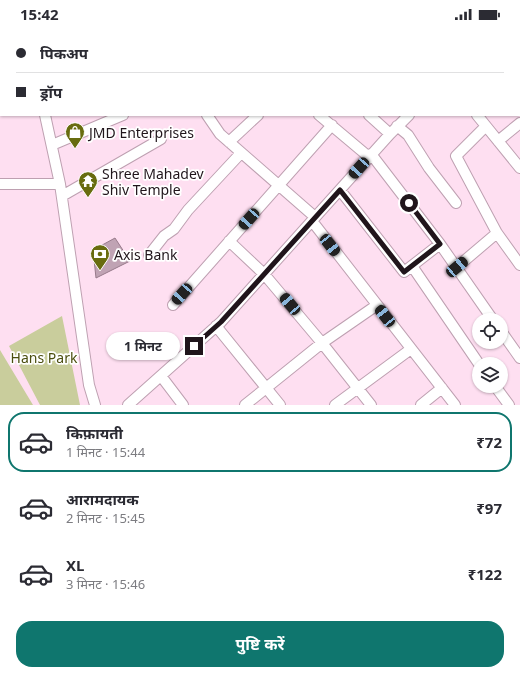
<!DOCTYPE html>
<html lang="hi">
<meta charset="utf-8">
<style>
:root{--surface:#fff;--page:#f7f7f7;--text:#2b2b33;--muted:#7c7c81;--line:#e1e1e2;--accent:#0f766e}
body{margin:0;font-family:"Noto Sans","Noto Sans Devanagari",sans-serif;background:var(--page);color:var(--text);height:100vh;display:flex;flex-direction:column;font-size:15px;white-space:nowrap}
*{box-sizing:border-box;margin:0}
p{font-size:13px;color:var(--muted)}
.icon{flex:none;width:22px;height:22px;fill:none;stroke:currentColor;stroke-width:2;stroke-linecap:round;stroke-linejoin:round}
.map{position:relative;height:377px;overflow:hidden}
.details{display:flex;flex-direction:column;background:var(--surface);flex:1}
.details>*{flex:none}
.top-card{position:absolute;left:0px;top:0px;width:520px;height:88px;box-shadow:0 1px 3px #0004;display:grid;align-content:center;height:88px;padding:0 16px;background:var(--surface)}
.fabs{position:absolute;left:472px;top:285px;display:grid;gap:8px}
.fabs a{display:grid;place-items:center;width:36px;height:36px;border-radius:50%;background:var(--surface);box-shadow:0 1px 3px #0004;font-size:20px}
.end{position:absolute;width:18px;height:18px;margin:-9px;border:5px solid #20151b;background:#fff;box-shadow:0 0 0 2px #fff}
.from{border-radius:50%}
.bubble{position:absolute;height:28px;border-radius:14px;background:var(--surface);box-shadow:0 1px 3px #0004;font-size:13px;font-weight:700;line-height:28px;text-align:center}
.car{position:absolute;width:12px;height:24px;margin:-12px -6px;border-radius:5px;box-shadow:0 0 3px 1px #0007;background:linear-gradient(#222 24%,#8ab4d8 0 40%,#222 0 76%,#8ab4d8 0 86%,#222 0)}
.top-card b{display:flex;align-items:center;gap:14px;height:38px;font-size:15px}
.top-card b+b{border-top:1px solid var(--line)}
.top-card i{width:10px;height:10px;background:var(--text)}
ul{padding:7px 0 0;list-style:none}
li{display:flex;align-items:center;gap:12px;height:60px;margin:0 8px 6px;padding:0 8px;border:2px solid transparent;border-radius:16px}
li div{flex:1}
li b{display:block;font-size:15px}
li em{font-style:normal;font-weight:700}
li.selected{border-color:var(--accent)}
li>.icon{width:36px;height:36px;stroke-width:1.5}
.action{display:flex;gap:8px;margin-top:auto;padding:8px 16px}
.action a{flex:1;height:46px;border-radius:16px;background:var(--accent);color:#fff;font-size:16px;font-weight:700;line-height:46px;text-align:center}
.status{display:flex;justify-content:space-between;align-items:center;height:28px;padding:0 20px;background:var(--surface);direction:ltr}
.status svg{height:11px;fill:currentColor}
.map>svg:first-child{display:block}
.green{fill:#c9cd9c}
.building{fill:#c0a3b4;stroke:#977b8b}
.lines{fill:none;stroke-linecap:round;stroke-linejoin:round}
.minor-casing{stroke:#bea0b1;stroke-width:12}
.minor{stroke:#fff;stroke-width:10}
.route{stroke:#20151b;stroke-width:5}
.labels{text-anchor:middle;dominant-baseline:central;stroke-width:3.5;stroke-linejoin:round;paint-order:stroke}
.poi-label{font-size:14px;fill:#20151b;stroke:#fff;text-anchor:start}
.park-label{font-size:14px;fill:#4b4e0f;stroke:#fff}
</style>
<div class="status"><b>15:42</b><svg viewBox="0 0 49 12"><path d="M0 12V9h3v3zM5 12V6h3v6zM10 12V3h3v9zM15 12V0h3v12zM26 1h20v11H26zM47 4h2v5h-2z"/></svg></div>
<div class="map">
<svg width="520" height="377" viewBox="0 0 520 377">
<rect width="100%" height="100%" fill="#fedff1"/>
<path class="green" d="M 62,288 L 80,377 L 40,377 L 9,318 Z
M 0,322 L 33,377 L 0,377 Z"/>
<path class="building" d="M 115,210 L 130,233 L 96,250 L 93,222 Z"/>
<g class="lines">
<g class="minor-casing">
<path id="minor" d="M 8,0 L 9,1
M 372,0 L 373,1
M 462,0 L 462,1
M 512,0 L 513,1
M 67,1 L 69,0
M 354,1 L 355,0
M 504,1 L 505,0
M 519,9 L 520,10
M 45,87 L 60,156 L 89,357 L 95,377
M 207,87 L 220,106 L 315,189
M 319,87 L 369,129
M 369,87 L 390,106
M 477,87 L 520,140
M 397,98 L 408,107 L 429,140 L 456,175
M 486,98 L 456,128 L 497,205 L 520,237
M 498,113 L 520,95
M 229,114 L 258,87
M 52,117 L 123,87
M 371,126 L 440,216 L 493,292
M 0,156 L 60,156
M 340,162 L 404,244 L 440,216
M 62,168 L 161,111
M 312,193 L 455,377
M 229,213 L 264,246 L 322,315 L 371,377
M 149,227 L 164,208 L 174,201 L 188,182 L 241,125
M 412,238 L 479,336
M 457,239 L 497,205
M 173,277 L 332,97
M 216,298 L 280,377
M 501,303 L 520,330
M 161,348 L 183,377
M 495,358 L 509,377
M 128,377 L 221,294 L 390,106 L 409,87
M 245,377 L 322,315 L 377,277
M 335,377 L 411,321
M 421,377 L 442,360"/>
</g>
<use href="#minor" class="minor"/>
</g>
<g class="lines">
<path class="route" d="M 194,318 L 221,294 L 340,162 L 404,244 L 440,216 L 409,175"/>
</g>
<defs>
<g id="shop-pin" transform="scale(1)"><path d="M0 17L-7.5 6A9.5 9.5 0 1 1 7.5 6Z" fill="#686c0f" stroke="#fff"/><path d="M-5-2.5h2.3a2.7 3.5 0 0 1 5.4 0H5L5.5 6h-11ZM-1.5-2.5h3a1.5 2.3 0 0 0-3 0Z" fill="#fff"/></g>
<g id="temple-pin" transform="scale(1)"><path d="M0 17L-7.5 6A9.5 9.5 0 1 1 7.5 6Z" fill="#686c0f" stroke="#fff"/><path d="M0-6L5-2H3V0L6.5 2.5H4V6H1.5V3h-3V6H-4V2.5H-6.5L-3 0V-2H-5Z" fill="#fff"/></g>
<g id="bank-pin" transform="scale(1)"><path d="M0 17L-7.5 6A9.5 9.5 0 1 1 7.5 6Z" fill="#686c0f" stroke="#fff"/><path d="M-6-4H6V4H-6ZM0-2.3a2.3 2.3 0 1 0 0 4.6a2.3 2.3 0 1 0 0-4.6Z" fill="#fff"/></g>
</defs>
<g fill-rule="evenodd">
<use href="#shop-pin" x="75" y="104"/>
<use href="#temple-pin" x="88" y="153"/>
<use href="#bank-pin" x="100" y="226"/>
</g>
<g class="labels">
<g class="poi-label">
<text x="89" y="104">JMD Enterprises</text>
<text x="102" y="145">Shree Mahadev<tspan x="102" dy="16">Shiv Temple</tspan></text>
<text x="114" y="226">Axis Bank</text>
</g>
<g class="park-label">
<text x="44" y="329">Hans Park</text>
</g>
</g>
</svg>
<div class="fabs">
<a><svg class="icon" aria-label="locate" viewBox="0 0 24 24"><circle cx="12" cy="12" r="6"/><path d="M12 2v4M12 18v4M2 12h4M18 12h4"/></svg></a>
<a><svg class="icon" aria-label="layers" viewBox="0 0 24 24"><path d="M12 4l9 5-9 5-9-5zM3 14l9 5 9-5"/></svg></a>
</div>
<i class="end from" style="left:409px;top:175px"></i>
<i class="end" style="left:194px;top:318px"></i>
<div class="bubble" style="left:106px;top:304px;width:74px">1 मिनट</div>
<i class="car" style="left:359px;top:140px;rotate:222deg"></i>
<i class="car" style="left:249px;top:191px;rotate:222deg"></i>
<i class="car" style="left:330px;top:217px;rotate:142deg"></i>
<i class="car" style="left:457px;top:239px;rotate:50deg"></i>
<i class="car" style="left:182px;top:266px;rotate:222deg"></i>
<i class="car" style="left:290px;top:276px;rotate:320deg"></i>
<i class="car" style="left:385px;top:288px;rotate:322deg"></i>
<div class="top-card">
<b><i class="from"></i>पिकअप</b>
<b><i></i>ड्रॉप</b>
</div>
</div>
<section class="details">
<ul>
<li class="selected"><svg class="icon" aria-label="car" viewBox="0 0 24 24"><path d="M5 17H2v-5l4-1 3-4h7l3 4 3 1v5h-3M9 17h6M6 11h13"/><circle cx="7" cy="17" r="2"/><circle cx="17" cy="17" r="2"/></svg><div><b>किफ़ायती</b><p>1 मिनट · 15:44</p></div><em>₹72</em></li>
<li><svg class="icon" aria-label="car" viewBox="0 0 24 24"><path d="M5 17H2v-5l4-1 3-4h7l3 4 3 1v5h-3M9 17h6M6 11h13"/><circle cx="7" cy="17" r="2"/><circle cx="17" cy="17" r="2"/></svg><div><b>आरामदायक</b><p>2 मिनट · 15:45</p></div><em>₹97</em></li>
<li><svg class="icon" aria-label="car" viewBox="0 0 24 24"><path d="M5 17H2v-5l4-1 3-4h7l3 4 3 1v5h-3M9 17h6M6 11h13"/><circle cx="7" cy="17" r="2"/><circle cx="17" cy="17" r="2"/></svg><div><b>XL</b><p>3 मिनट · 15:46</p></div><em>₹122</em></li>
</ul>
<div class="action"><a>पुष्टि करें</a></div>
</section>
